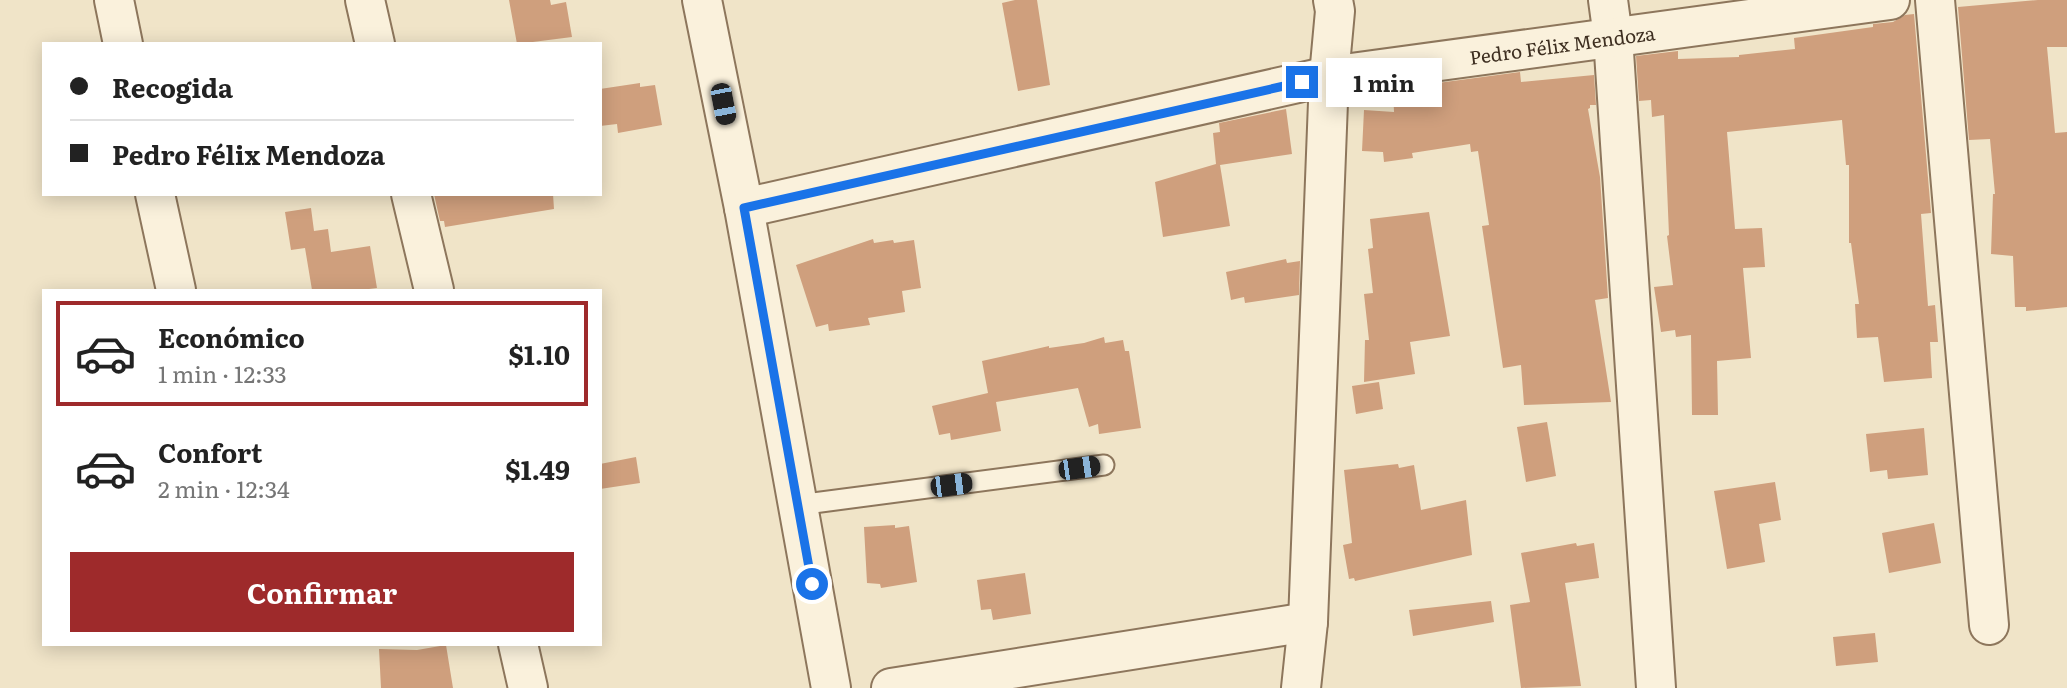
<!DOCTYPE html>
<html lang="es">
<meta charset="utf-8">
<style>
:root{--surface:#fff;--page:#f6f6f6;--text:#222;--muted:#767676;--line:#e0e0e0;--accent:#9e2a2b}
body{margin:0;font-family:Literata,serif;background:var(--page);color:var(--text);height:100vh;display:flex;flex-direction:column;font-size:26px;white-space:nowrap}
*{box-sizing:border-box;margin:0}
p{font-size:23px;color:var(--muted)}
.icon{flex:none;width:38px;height:38px;fill:none;stroke:currentColor;stroke-width:2;stroke-linecap:round;stroke-linejoin:round}
.map{position:relative;flex:1;overflow:hidden}
.side{position:absolute;left:42px;top:289px;width:560px;height:357px;display:flex;flex-direction:column;background:var(--surface);border-radius:0px;box-shadow:0 4px 18px #0003}
.side>*{flex:none}
.banner{position:absolute;left:42px;top:42px;width:560px;height:154px;border-radius:0px;box-shadow:0 4px 18px #0003;display:grid;align-content:center;height:154px;padding:0 28px;background:var(--surface)}
.end{position:absolute;width:32px;height:32px;margin:-16px;border:9px solid #1a73e8;background:#fff;box-shadow:0 0 0 4px #fff}
.from{border-radius:50%}
.bubble{position:absolute;height:49px;border-radius:0px;background:var(--surface);box-shadow:0 4px 18px #0003;font-size:23px;font-weight:700;line-height:49px;text-align:center}
.car{position:absolute;width:21px;height:42px;margin:-21px -10px;border-radius:9px;box-shadow:0 0 5px 2px #0007;background:linear-gradient(#222 24%,#8ab4d8 0 40%,#222 0 76%,#8ab4d8 0 86%,#222 0)}
.banner b{display:flex;align-items:center;gap:24px;height:66px;font-size:26px}
.banner b+b{border-top:2px solid var(--line)}
.banner i{width:18px;height:18px;background:var(--text)}
ul{padding:12px 0 0;list-style:none}
li{display:flex;align-items:center;gap:21px;height:105px;margin:0 14px 10px;padding:0 14px;border:4px solid transparent;border-radius:0px}
li div{flex:1}
li b{display:block;font-size:26px}
li em{font-style:normal;font-weight:700}
li.selected{border-color:var(--accent)}
li>.icon{width:63px;height:63px;stroke-width:1.5}
.action{display:flex;gap:14px;margin-top:auto;padding:14px 28px}
.action a{flex:1;height:80px;border-radius:0px;background:var(--accent);color:#fff;font-size:28px;font-weight:700;line-height:80px;text-align:center}
.map>svg:first-child{display:block}
.building{fill:#cf9f7d}
.lines{fill:none;stroke-linecap:round;stroke-linejoin:round}
.service-casing{stroke:#8d765c;stroke-width:23}
.minor-casing{stroke:#8d765c;stroke-width:42}
.service{stroke:#faf1dc;stroke-width:19}
.minor{stroke:#faf1dc;stroke-width:38}
.route{stroke:#1a73e8;stroke-width:9}
.labels{text-anchor:middle;dominant-baseline:central;stroke-width:5;stroke-linejoin:round;paint-order:stroke}
.street-label{font-size:19px;fill:#3d2e20;stroke:#f7eed8}
</style>
<div class="map">
<svg width="2067" height="688" viewBox="0 0 2067 688">
<rect width="100%" height="100%" fill="#f0e4c8"/>
<path class="building" d="M 509,0 L 550,0 L 551,5 L 566,2 L 572,37 L 517,44 Z
M 1015,0 L 1037,0 L 1050,85 L 1018,91 L 1002,3 Z
M 2038,0 L 2067,0 L 2067,47 L 2047,47 L 2055,133 L 2067,132 L 2067,307 L 2026,311 L 2026,307 L 2015,307 L 2013,256 L 1991,254 L 1993,194 L 1995,194 L 1990,139 L 1969,140 L 1958,7 Z
M 1914,14 L 1931,213 L 1921,214 L 1928,306 L 1935,305 L 1938,342 L 1930,342 L 1932,378 L 1884,382 L 1878,337 L 1857,338 L 1855,304 L 1859,304 L 1851,243 L 1849,243 L 1849,165 L 1846,165 L 1842,120 L 1727,132 L 1735,229 L 1762,228 L 1765,267 L 1743,268 L 1751,358 L 1717,361 L 1718,415 L 1692,415 L 1691,335 L 1676,337 L 1675,330 L 1661,332 L 1654,287 L 1673,285 L 1667,236 L 1669,235 L 1664,115 L 1652,117 L 1651,100 L 1639,101 L 1636,56 L 1678,51 L 1678,59 L 1739,57 L 1739,55 L 1795,49 L 1794,38 L 1873,27 L 1873,24 L 1893,22 L 1905,15 Z
M 1520,72 L 1521,82 L 1594,75 L 1596,105 L 1590,105 L 1590,108 L 1588,109 L 1600,177 L 1608,298 L 1595,300 L 1611,402 L 1524,405 L 1521,365 L 1503,368 L 1482,226 L 1489,225 L 1478,151 L 1471,152 L 1470,144 L 1412,153 L 1413,158 L 1384,162 L 1383,152 L 1362,151 L 1364,110 L 1394,112 L 1393,89 Z
M 640,83 L 640,87 L 655,85 L 662,125 L 618,133 L 617,124 L 600,126 L 600,89 Z
M 1286,109 L 1292,154 L 1220,165 L 1230,226 L 1163,237 L 1155,182 L 1216,164 L 1213,133 L 1220,132 L 1219,123 Z
M 434,194 L 553,194 L 554,209 L 445,227 L 444,221 L 440,221 Z
M 311,208 L 314,231 L 328,229 L 331,252 L 370,246 L 377,288 L 361,290 L 312,290 L 305,248 L 291,250 L 285,212 Z
M 1429,212 L 1450,336 L 1410,342 L 1415,374 L 1364,382 L 1365,340 L 1369,340 L 1364,294 L 1373,293 L 1368,249 L 1373,248 L 1370,219 Z
M 873,239 L 874,243 L 893,240 L 894,243 L 914,240 L 921,288 L 902,291 L 905,312 L 868,318 L 870,325 L 829,331 L 828,324 L 816,327 L 796,265 Z
M 1286,259 L 1287,263 L 1300,261 L 1299,295 L 1245,303 L 1244,297 L 1231,300 L 1226,272 Z
M 1104,337 L 1105,343 L 1123,340 L 1125,351 L 1129,351 L 1141,428 L 1099,434 L 1098,424 L 1089,427 L 1078,388 L 996,402 L 1001,431 L 951,440 L 950,433 L 939,435 L 932,406 L 988,393 L 982,361 L 1049,346 L 1049,348 L 1084,343 Z
M 1379,382 L 1383,409 L 1356,414 L 1352,386 Z
M 1547,422 L 1556,476 L 1526,482 L 1517,427 Z
M 1924,428 L 1928,475 L 1888,479 L 1887,470 L 1870,472 L 1866,434 Z
M 636,457 L 640,483 L 600,489 L 600,464 Z
M 1398,464 L 1399,468 L 1414,465 L 1421,510 L 1466,500 L 1472,555 L 1355,581 L 1354,578 L 1349,579 L 1343,545 L 1352,543 L 1344,470 Z
M 1775,482 L 1781,520 L 1759,524 L 1765,562 L 1727,569 L 1714,491 Z
M 1934,523 L 1941,563 L 1889,573 L 1882,533 Z
M 895,525 L 895,528 L 909,526 L 917,582 L 881,588 L 880,584 L 867,583 L 864,527 Z
M 1576,543 L 1577,546 L 1594,543 L 1599,578 L 1565,583 L 1581,686 L 1521,688 L 1510,605 L 1530,602 L 1521,553 Z
M 1025,573 L 1031,614 L 993,620 L 991,609 L 981,610 L 977,580 Z
M 1491,601 L 1494,622 L 1413,636 L 1409,610 Z
M 1875,633 L 1878,662 L 1836,666 L 1833,637 Z
M 446,645 L 453,688 L 381,688 L 379,649 L 417,650 Z"/>
<g class="lines">
<g class="service-casing">
<path id="service" d="M 798,505 L 1104,465"/>
</g>
<g class="minor-casing">
<g id="minor">
<path d="M 114,0 L 123,44"/>
<path d="M 365,0 L 375,44"/>
<path d="M 702,0 L 744,208 L 831,688"/>
<path d="M 1608,0 L 1613,37 L 1656,688"/>
<path d="M 1935,0 L 1989,625"/>
<path d="M 155,194 L 176,290"/>
<path d="M 411,194 L 434,290"/>
<path id="s1" d="M 744,208 L 1329,76 L 1890,0"/>
<path d="M 518,644 L 528,688"/>
<path d="M 891,688 L 1308,622"/>
<path d="M 1301,688 L 1308,622 L 1329,76 L 1335,11 L 1333,0"/>
</g>
</g>
<use href="#service" class="service"/>
<use href="#minor" class="minor"/>
</g>
<g class="lines">
<path class="route" d="M 812,584 L 744,208 L 1302,82"/>
</g>
<g class="labels">
<g class="street-label">
<text stroke="none"><textPath href="#s1" startOffset="835">Pedro Félix Mendoza</textPath></text>
</g>
</g>
</svg>
<i class="end from" style="left:812px;top:584px"></i>
<i class="end" style="left:1302px;top:82px"></i>
<div class="bubble" style="left:1326px;top:58px;width:116px">1 min</div>
<i class="car" style="left:723px;top:104px;rotate:169deg"></i>
<i class="car" style="left:1079px;top:468px;rotate:82deg"></i>
<i class="car" style="left:951px;top:485px;rotate:83deg"></i>
<div class="banner">
<b><i class="from"></i>Recogida</b>
<b><i></i>Pedro Félix Mendoza</b>
</div>
<section class="side">
<ul>
<li class="selected"><svg class="icon" aria-label="car" viewBox="0 0 24 24"><path d="M5 17H2v-5l4-1 3-4h7l3 4 3 1v5h-3M9 17h6M6 11h13"/><circle cx="7" cy="17" r="2"/><circle cx="17" cy="17" r="2"/></svg><div><b>Económico</b><p>1 min · 12:33</p></div><em>$1.10</em></li>
<li><svg class="icon" aria-label="car" viewBox="0 0 24 24"><path d="M5 17H2v-5l4-1 3-4h7l3 4 3 1v5h-3M9 17h6M6 11h13"/><circle cx="7" cy="17" r="2"/><circle cx="17" cy="17" r="2"/></svg><div><b>Confort</b><p>2 min · 12:34</p></div><em>$1.49</em></li>
</ul>
<div class="action"><a>Confirmar</a></div>
</section>
</div>
